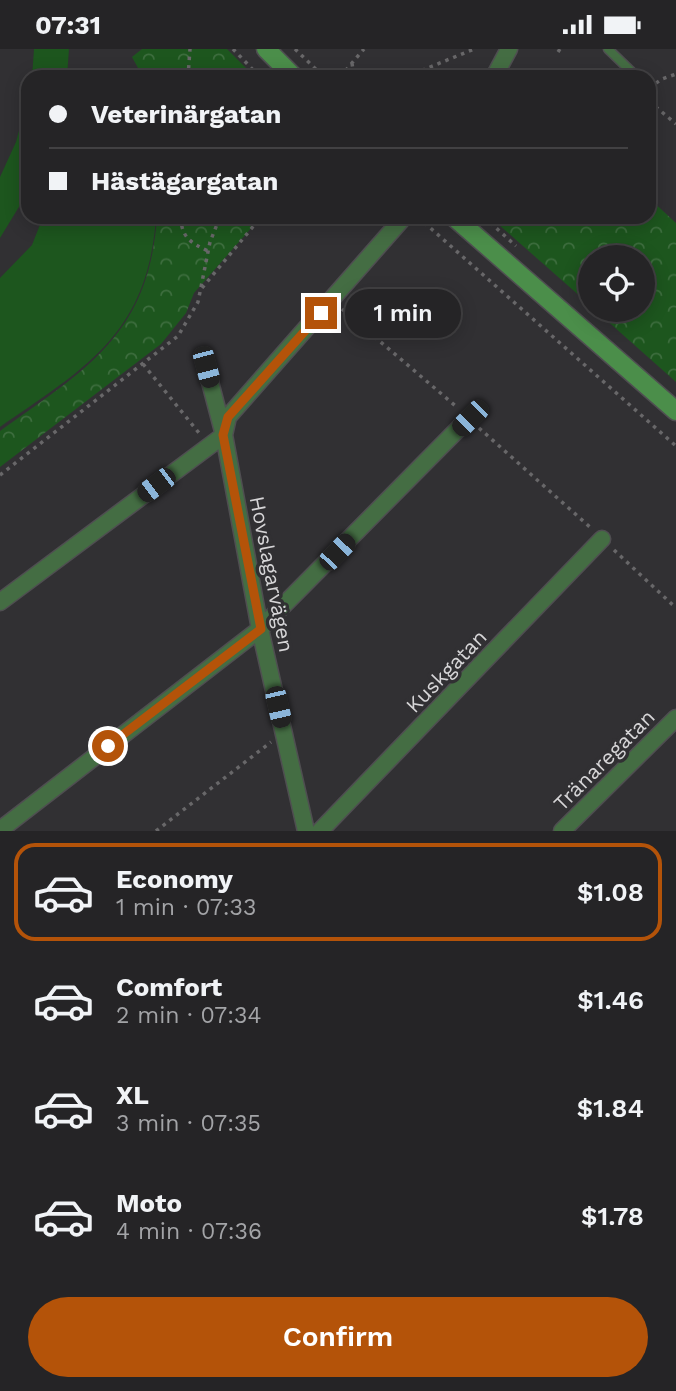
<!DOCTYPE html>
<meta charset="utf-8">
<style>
:root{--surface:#252426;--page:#313032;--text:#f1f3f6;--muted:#a3a4a7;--line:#424143;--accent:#b45309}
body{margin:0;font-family:"Work Sans",sans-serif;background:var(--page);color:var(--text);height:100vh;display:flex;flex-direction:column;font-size:26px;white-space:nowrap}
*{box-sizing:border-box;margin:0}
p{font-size:23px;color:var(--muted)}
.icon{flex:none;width:38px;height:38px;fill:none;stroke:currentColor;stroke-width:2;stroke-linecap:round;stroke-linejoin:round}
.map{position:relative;height:782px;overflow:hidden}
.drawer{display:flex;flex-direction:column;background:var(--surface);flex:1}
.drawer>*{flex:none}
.top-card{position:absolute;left:21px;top:21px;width:635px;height:154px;border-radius:21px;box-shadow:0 4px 18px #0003,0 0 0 2px var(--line);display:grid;align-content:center;height:154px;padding:0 28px;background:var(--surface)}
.buttons{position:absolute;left:578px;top:196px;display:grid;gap:14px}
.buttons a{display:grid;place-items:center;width:77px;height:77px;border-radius:50%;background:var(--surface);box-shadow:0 4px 18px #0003,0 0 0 2px var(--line);font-size:35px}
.end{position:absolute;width:32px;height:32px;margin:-16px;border:9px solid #b45309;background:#fff;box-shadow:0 0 0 4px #fff}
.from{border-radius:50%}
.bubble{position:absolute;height:49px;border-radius:24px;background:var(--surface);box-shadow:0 4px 18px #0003,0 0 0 2px var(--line);font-size:23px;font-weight:600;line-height:49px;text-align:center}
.car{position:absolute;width:21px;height:42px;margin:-21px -10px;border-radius:9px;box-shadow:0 0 5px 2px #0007;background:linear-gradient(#222 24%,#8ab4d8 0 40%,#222 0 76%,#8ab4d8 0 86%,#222 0)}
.top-card b{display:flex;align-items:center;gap:24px;height:66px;font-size:26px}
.top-card b+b{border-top:2px solid var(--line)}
.top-card i{width:18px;height:18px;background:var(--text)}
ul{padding:12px 0 0;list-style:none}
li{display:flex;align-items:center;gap:21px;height:98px;margin:0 14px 10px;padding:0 14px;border:4px solid transparent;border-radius:21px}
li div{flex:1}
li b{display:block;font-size:26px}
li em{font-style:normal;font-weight:600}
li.active{border-color:var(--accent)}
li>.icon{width:63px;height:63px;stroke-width:1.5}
.button{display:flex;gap:14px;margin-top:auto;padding:14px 28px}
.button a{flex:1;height:80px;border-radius:42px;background:var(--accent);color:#fff;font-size:28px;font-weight:600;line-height:80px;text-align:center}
.status{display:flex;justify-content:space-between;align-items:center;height:49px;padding:0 35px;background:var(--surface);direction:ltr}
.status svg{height:19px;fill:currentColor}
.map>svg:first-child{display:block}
.grass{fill:#1d561e}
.forest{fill:url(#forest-crowns)}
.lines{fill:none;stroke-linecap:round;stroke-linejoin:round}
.lane-casing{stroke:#4f4e51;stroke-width:11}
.street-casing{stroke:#4f4e51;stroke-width:19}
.secondary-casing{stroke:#4f4e51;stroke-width:21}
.path{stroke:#686769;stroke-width:3.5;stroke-dasharray:3.5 5;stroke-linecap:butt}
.lane{stroke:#446d43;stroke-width:8}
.street{stroke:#446d43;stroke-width:16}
.secondary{stroke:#4b8e4a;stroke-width:18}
.route{stroke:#b45309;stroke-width:9}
.labels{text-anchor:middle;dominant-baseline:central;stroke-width:7;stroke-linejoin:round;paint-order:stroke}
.street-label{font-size:21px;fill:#d6d5d7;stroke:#313033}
</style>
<div class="status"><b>07:31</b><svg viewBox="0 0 49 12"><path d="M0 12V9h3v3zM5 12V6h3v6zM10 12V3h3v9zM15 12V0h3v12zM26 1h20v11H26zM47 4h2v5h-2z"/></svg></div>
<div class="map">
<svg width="676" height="782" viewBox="0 0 676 782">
<defs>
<pattern id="forest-crowns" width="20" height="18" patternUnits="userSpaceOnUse" patternTransform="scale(1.75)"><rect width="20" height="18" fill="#1d561e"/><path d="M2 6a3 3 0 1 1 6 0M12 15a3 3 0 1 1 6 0" fill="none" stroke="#3d6d3e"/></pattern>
</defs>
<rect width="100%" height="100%" fill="#313033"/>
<path class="grass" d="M 34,0 L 69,0 L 67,28 L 32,28 Z
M 28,48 L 28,143 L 0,189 L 0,128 L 16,93 Z
M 43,168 L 156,168 C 148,284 87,318 0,378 L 0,229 L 32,196 Z"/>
<path class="forest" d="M 142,0 L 227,0 L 255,28 L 143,28 L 132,8 Z
M 649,149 L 676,174 L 676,333 L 595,261 L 642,261 L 642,208 L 590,208 L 590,256 L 490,168 L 649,168 Z
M 157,168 L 261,168 L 194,244 L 186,264 L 161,295 L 0,418 L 0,382 C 87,320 149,285 157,168 Z"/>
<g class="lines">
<g class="lane-casing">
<path id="lane" d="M 608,0 L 637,28"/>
</g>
<g class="street-casing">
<path id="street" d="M 494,28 L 509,0
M 206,318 L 224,386 L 260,580 L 306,782
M 0,553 L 224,386 L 228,368 L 404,168
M 0,781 L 260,580 L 469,369
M 320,782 L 602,490
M 562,782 L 676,669"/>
</g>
<g class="secondary-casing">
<path id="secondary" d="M 266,0 L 294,28
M 454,168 L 676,362"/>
</g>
<path class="path" d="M 233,0 L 260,28
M 295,0 L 324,28
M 558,3 L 560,0
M 352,14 L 354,28
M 188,28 L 190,0
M 340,28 L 364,0
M 406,28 L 474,0
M 649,39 L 662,30 L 676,25
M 649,52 L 676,75
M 181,168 C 181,188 191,194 208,202
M 418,168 L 676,397
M 484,168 L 516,197
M 202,239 L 261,168
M 342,260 L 458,359
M 143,315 L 199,384
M 479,379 L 591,479
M 0,426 L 178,287 L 198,253 L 210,193 L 220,168
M 614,501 L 676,559
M 156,782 L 271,693"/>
<use href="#lane" class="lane"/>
<use href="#street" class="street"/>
<use href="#secondary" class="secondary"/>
</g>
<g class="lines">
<path class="route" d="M 108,697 L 261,580 L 223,386 L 228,368 L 321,264"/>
</g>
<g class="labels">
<g class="street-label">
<text transform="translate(272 525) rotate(79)">Hovslagarvägen</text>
<text transform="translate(446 622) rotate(-46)">Kuskgatan</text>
<text transform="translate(604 711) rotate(-45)">Tränaregatan</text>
</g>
</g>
</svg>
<div class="buttons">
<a><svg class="icon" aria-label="locate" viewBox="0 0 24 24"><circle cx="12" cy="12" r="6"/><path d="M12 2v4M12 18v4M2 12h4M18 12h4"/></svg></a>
</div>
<i class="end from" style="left:108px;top:697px"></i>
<i class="end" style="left:321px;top:264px"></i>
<div class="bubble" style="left:345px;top:240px;width:116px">1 min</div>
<i class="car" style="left:206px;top:318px;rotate:165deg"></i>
<i class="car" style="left:470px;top:369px;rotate:225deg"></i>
<i class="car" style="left:156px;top:436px;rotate:233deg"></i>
<i class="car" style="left:337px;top:503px;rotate:44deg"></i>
<i class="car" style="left:278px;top:658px;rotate:167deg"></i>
<div class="top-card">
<b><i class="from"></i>Veterinärgatan</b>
<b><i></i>Hästägargatan</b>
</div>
</div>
<section class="drawer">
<ul>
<li class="active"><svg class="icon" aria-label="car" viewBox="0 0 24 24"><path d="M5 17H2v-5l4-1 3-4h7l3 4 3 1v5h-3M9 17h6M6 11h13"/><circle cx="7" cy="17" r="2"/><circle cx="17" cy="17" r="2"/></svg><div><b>Economy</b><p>1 min · 07:33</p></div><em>$1.08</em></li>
<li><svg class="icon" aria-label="car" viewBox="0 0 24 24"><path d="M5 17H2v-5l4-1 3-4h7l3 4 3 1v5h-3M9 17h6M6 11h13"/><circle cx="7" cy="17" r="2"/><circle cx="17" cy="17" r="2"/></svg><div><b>Comfort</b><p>2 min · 07:34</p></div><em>$1.46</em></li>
<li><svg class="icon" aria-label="car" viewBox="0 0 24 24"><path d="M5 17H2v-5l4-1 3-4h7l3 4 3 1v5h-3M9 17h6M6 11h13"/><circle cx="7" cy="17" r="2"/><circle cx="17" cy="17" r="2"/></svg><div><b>XL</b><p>3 min · 07:35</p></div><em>$1.84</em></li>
<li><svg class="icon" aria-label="car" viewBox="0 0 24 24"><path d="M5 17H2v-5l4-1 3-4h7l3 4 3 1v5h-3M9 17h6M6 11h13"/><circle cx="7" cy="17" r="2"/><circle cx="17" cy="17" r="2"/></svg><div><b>Moto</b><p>4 min · 07:36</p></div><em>$1.78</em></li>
</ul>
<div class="button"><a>Confirm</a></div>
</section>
